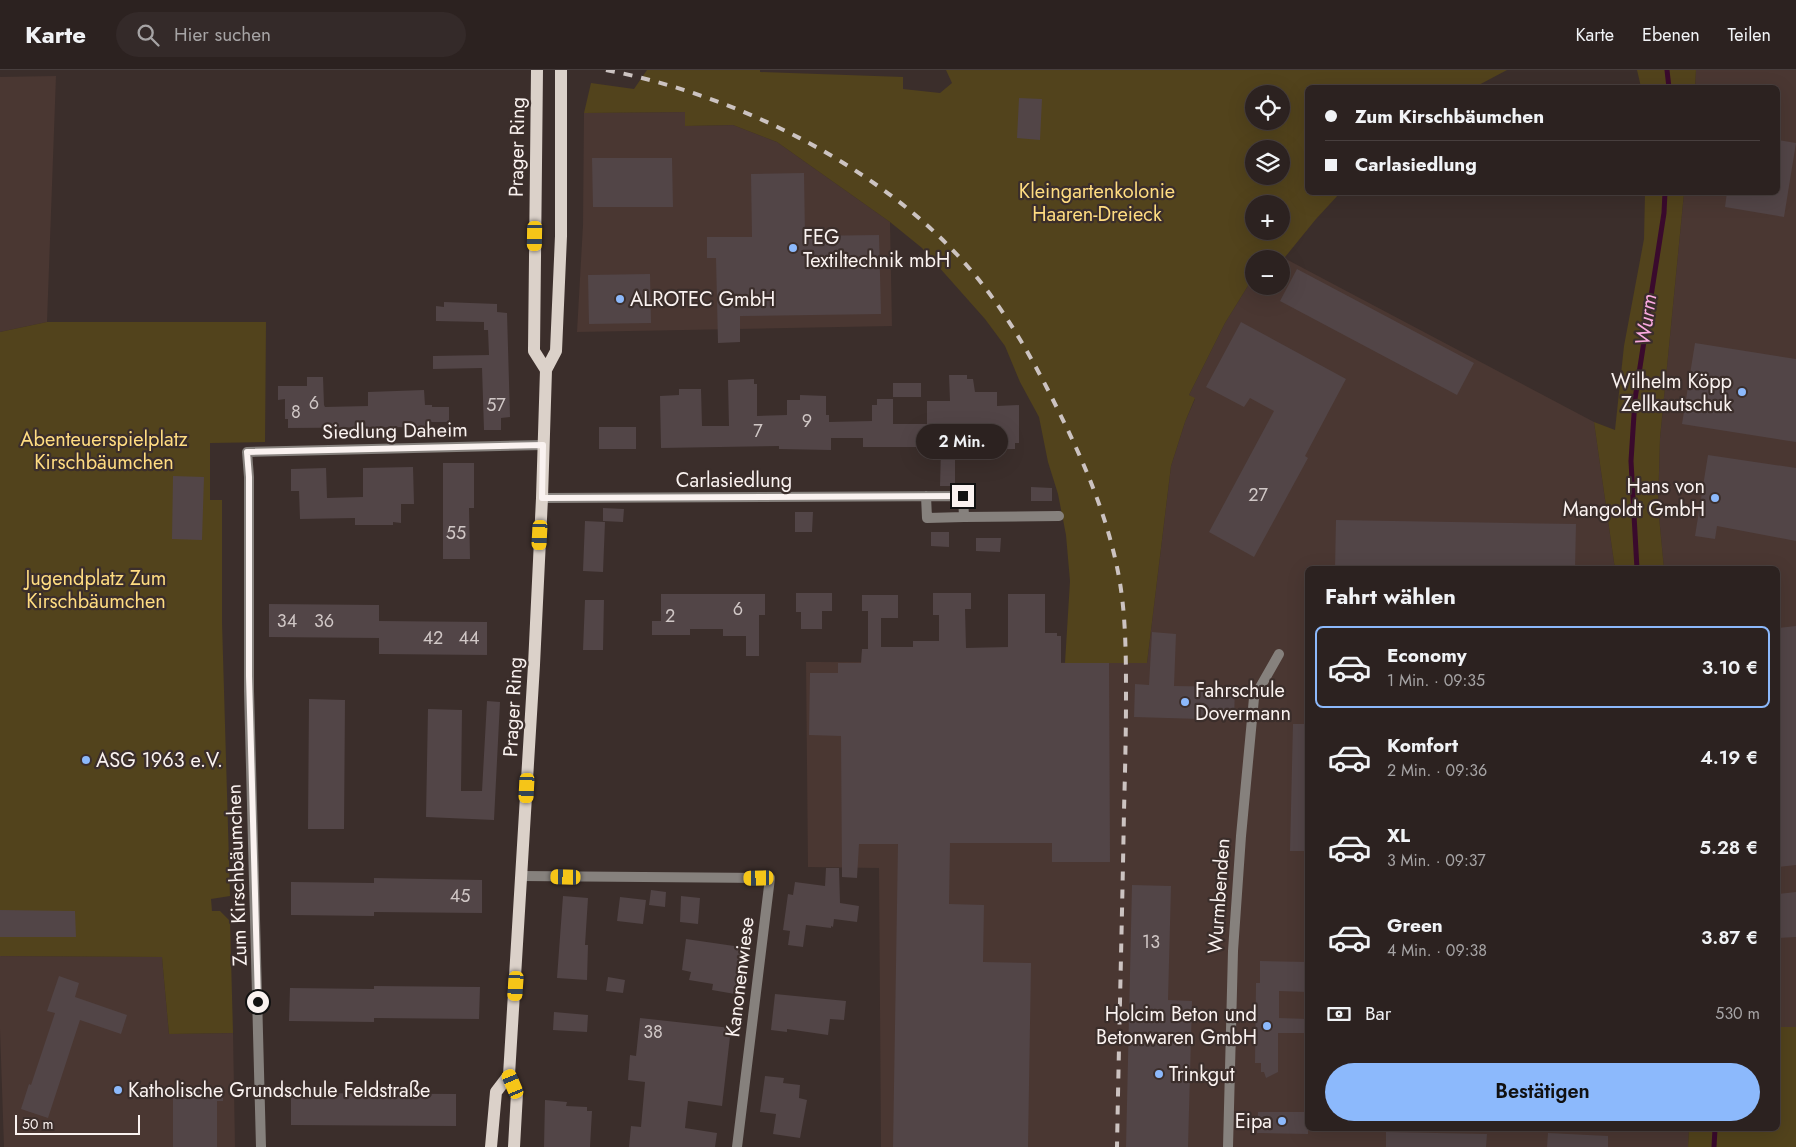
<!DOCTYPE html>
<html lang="de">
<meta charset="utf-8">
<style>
:root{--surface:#2c2220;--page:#342a29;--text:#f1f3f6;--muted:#a6a4a5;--line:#483f3e;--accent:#8cb9fc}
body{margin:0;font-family:Jost,sans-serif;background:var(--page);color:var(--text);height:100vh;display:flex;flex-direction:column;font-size:19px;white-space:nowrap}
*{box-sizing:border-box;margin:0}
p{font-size:16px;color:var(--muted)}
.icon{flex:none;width:28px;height:28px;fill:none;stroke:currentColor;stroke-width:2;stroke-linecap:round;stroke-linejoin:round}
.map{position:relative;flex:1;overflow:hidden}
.panel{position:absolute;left:1305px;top:496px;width:475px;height:565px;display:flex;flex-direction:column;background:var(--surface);border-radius:8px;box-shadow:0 5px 20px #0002,0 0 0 1px var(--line)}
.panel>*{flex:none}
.banner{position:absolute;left:1305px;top:15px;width:475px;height:110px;border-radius:8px;box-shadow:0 5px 20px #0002,0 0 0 1px var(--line);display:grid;align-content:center;height:110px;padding:0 20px;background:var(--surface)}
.buttons{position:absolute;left:1245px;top:15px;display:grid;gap:10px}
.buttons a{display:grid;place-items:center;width:45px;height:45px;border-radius:50%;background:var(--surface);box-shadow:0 5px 20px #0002,0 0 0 1px var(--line);font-size:25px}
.scale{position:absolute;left:15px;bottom:12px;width:125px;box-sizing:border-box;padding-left:5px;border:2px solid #faf2f0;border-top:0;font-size:14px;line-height:18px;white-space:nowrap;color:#faf2f0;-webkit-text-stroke:4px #3b2e2b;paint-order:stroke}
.end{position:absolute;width:22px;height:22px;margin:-11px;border:6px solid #faf2f0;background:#111;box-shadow:0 0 0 2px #111}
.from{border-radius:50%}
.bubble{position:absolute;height:35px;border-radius:18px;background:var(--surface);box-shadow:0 5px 20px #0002,0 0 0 1px var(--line);font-size:16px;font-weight:600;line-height:35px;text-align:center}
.car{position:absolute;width:15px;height:30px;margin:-15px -8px;border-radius:6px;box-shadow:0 0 4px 1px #0007;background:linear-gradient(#f5c518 24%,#345 0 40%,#f5c518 0 76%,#345 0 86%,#f5c518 0)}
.banner b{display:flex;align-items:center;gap:18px;height:48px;font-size:19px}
.banner b+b{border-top:1px solid var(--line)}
.banner i{width:12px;height:12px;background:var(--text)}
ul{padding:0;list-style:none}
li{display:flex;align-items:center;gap:15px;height:82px;margin:0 10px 8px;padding:0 10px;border:2px solid transparent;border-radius:8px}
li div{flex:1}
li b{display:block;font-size:19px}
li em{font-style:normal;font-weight:600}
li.active{border-color:var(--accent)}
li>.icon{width:45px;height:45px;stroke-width:1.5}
h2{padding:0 20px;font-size:22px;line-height:60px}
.pay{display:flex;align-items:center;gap:12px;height:55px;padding:0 20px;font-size:19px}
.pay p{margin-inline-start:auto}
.action{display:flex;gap:10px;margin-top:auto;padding:10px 20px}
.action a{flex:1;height:58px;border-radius:30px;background:var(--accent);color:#111;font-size:20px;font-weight:600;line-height:58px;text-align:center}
header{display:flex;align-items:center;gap:30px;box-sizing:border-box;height:70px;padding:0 25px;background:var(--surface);border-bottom:1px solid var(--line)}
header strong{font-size:24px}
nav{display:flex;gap:28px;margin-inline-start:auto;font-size:18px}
.search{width:350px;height:45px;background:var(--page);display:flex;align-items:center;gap:12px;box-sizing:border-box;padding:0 18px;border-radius:28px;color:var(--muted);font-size:19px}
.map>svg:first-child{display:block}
.built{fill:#4a3732}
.green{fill:#52431c;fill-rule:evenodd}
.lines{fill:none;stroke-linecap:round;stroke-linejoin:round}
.stream{stroke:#3a0a2d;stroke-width:5}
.building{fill:#524547}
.minor{stroke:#86817d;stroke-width:10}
.primary{stroke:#dbd1c9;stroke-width:12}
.rail{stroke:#ccc3c1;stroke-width:4;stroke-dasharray:9 9;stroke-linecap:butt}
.route{stroke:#faf2f0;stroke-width:6}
.poi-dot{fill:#8cb9fc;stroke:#3b2e2b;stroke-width:2}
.labels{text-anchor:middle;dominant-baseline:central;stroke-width:4.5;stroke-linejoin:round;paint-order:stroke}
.number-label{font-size:18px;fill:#d0c7c6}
.street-label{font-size:20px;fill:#faf2f0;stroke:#3b2e2b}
.park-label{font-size:20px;fill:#ffdc81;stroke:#3b2e2b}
.poi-label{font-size:20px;fill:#faf2f0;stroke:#3b2e2b;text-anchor:start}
.water-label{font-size:21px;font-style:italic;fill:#faa9df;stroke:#3b2e2b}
</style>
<header>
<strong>Karte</strong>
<div class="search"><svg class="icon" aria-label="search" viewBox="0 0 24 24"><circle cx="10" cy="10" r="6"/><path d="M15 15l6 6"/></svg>Hier suchen</div>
<nav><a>Karte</a><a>Ebenen</a><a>Teilen</a></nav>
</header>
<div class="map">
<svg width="1796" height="1077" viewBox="0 0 1796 1077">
<rect width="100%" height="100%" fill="#3b2e2b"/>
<path class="built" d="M 1696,0 L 1796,0 L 1796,957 L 1778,957 L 1778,499 L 1664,499 L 1658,436 L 1660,368 L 1684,123 L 1778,122 L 1778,18 L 1695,17 Z
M 56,6 L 47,252 L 0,262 L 0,7 Z
M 685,42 L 686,56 L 733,55 L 777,72 L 890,152 L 892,256 L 577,262 L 583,155 L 584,43 Z
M 1284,188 L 1594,352 L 1615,499 L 1308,499 L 1308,1059 L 1689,1059 L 1688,1077 L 881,1077 L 879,798 L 808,797 L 806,592 L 1147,593 L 1171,396 L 1185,352 L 1195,329 L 1189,325 L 1225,253 L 1254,206 L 1254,216 L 1281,216 L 1281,192 Z
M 0,886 L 162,887 L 169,964 L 233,963 L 235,1077 L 4,1077 L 0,959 Z"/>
<path class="green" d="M 647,0 L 760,0 L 760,2 L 903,7 L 903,19 L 940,23 L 952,13 L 946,0 L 1507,0 L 1475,17 L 1308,18 L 1308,122 L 1340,123 L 1316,149 L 1281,192 L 1281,189 L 1254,189 L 1254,206 L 1225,253 L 1189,325 L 1195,328 L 1185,352 L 1171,396 L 1147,593 L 1065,593 L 1070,511 L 1066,465 L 1058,424 L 1048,392 L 1039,347 L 1020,312 L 1005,276 L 985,249 L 922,178 L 890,152 L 777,72 L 733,55 L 685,56 L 685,42 L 584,43 L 591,13 L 634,19 ZM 1254,24 L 1281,24 L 1281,51 L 1254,51 ZM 1254,79 L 1281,79 L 1281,106 L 1254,106 ZM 1254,134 L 1281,134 L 1281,161 L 1254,161 Z
M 1637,0 L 1696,0 L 1695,17 L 1641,17 Z
M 1645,123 L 1684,123 L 1660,368 L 1658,436 L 1664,499 L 1615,499 L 1594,352 L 1615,360 L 1624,276 L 1644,169 Z
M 47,252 L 266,252 L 265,372 L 210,373 L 210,430 L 222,430 L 222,552 L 230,826 L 211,829 L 212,841 L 220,841 L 230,851 L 233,963 L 169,964 L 162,887 L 0,886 L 0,262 Z
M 1778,957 L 1796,957 L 1796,1077 L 1688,1077 L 1689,1059 L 1778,1059 Z"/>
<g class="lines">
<path class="stream" d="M 1667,0 L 1669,18
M 1637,499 L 1631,391 L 1635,329 L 1664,143 L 1665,122
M 1714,1077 L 1715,1059"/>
</g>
<path class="building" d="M 1019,28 L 1042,29 L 1040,70 L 1017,68 Z
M 1778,70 L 1796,73 L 1784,147 L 1725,137 L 1727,122 L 1778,122 Z
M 592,88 L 672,88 L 673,137 L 593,137 Z
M 804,103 L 805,166 L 879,165 L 881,244 L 740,246 L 740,272 L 718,273 L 716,188 L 707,188 L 707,167 L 752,167 L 751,104 Z
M 1297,199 L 1474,293 L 1457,325 L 1280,231 Z
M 650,204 L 651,253 L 589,254 L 588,205 Z
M 444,232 L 497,234 L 497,242 L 507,243 L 510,347 L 501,348 L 501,360 L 484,360 L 482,298 L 433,299 L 433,286 L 489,285 L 488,260 L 484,260 L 484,252 L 436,251 L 436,236 L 444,237 Z
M 1241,252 L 1346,309 L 1305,386 L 1308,388 L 1254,487 L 1209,462 L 1274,341 L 1250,328 L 1244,337 L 1206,317 Z
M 1695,273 L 1796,289 L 1796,372 L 1682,354 Z
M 949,305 L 967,305 L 967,309 L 973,309 L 975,322 L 997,322 L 997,336 L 1019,335 L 1019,373 L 1015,373 L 1015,379 L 955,380 L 955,416 L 940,416 L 941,379 L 921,378 L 921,377 L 863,377 L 863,368 L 831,368 L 831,380 L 779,379 L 779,376 L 661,378 L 660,326 L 679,325 L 679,319 L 701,319 L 702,356 L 729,356 L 728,310 L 754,309 L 754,314 L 757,314 L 757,346 L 787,345 L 787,330 L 800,330 L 800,325 L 826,326 L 826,345 L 829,345 L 829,352 L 872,351 L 872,335 L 877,335 L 877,329 L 893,329 L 893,354 L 927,354 L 927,331 L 950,331 Z
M 307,307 L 323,307 L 324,335 L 325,337 L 368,336 L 368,322 L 424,320 L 425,335 L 432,335 L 432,337 L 449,337 L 449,352 L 425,352 L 425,357 L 288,358 L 288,349 L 285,349 L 285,329 L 278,330 L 278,316 L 307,316 Z
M 893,313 L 921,313 L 921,327 L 893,327 Z
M 599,357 L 636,357 L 636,379 L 599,379 Z
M 1708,385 L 1796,398 L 1796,471 L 1717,456 L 1715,469 L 1695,466 Z
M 443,393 L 474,393 L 474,438 L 469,438 L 470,489 L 443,489 Z
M 413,397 L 414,434 L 401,434 L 401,453 L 393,452 L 393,455 L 355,455 L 355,448 L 300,449 L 299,421 L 291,421 L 291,399 L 326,398 L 327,428 L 363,427 L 363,398 Z
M 173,406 L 204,407 L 202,470 L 172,469 Z
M 1031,417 L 1052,418 L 1052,431 L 1031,431 Z
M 603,438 L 624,439 L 623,452 L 603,451 Z
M 795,442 L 813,442 L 812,462 L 795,462 Z
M 1336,450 L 1576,454 L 1575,499 L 1335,499 Z
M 585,451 L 605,452 L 603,502 L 583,501 Z
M 931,462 L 949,462 L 949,477 L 931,476 Z
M 976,468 L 1001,468 L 1000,482 L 976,481 Z
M 796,523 L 832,523 L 832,541 L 822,541 L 822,559 L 801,559 L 801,542 L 796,542 Z
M 933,523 L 971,523 L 971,539 L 965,539 L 966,578 L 1008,577 L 1008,524 L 1045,524 L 1045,563 L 1057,563 L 1057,566 L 1061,566 L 1061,593 L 1109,593 L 1110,792 L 1052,792 L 1052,773 L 950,773 L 949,834 L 984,835 L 983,892 L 1031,893 L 1028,1077 L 893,1077 L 898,774 L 859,774 L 857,808 L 842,807 L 841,666 L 809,665 L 810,603 L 838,603 L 838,593 L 861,593 L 862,579 L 868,579 L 868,541 L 862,541 L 862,525 L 898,525 L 898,548 L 881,548 L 881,577 L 913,577 L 913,571 L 939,571 L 939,545 L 933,545 Z
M 661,524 L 765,524 L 765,545 L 759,545 L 759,586 L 746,586 L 746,566 L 723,566 L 723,559 L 690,559 L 690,565 L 652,565 L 652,551 L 661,551 Z
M 585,530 L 604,530 L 603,580 L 583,580 Z
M 269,534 L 379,535 L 379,551 L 487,552 L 487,585 L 379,584 L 379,568 L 269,567 Z
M 1796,556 L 1796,795 L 1778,797 L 1778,558 Z
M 1152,562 L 1176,564 L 1174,616 L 1235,617 L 1234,650 L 1134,647 L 1135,614 L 1149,615 Z
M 309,629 L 345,630 L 344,759 L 308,759 Z
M 487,631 L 500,632 L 494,750 L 426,747 L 428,639 L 462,640 L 461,721 L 482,721 Z
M 1293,654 L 1308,654 L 1308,781 L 1290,781 Z
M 826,798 L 839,798 L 840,833 L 859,836 L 857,852 L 834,849 L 833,857 L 831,856 L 831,858 L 806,855 L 803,877 L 788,875 L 790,861 L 783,860 L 788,824 L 793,825 L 795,812 L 825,816 Z
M 374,808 L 482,810 L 482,843 L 374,842 L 374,846 L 291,845 L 291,812 L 374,813 Z
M 1132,815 L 1171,816 L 1168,930 L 1192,931 L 1188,1077 L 1126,1077 Z
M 651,820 L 666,822 L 665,837 L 649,835 Z
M 1796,822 L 1796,867 L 1778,868 L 1778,824 Z
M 563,826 L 588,828 L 585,875 L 588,875 L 587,910 L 557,908 Z
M 681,826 L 700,828 L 698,854 L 680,852 Z
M 620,827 L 646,830 L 643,854 L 617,851 Z
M 0,840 L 75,841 L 76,867 L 0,867 Z
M 686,869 L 741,877 L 735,924 L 712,920 L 713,914 L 689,910 L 691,902 L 682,900 Z
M 1260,891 L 1308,892 L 1308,922 L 1279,921 L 1279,948 L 1308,949 L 1308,963 L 1278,963 L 1278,1002 L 1266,1008 L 1264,1002 L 1261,1002 L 1261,993 L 1255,993 L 1256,913 L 1260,913 Z
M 59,906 L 79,913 L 75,927 L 127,945 L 121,964 L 80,950 L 48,1048 L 21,1039 L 29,1014 L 31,1015 L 55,943 L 47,941 Z
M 608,907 L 625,910 L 623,923 L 606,921 Z
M 374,916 L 480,917 L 479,949 L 374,948 L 374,952 L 289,951 L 290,918 L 374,919 Z
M 775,924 L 846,931 L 844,950 L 830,949 L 828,965 L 787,959 L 787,962 L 771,960 Z
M 554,942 L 588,945 L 587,962 L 553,960 Z
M 640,948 L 731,958 L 722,1036 L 688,1031 L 685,1058 L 717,1063 L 715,1077 L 629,1077 L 631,1056 L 641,1057 L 645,1012 L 628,1010 L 630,985 L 636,986 Z
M 765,1006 L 784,1008 L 783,1013 L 800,1015 L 799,1028 L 807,1030 L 800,1068 L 773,1064 L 776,1044 L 760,1042 Z
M 173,1018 L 223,1018 L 223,1031 L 217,1031 L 217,1077 L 173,1077 Z
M 291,1023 L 456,1024 L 456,1056 L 291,1055 Z
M 545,1030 L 567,1032 L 566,1036 L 587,1037 L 587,1041 L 592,1041 L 590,1077 L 544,1077 Z
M 1258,1042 L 1308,1042 L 1308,1064 L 1257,1063 Z
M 1386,1062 L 1487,1064 L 1486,1077 L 1386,1077 Z
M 1548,1063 L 1608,1066 L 1608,1077 L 1547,1077 Z"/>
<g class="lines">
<path class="minor" d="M 926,426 L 927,448 L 964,447
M 542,428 L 963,426 L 964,447 L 1059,446
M 522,806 L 770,808 L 737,1077
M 261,1077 L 249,621 L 249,407 L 247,382 L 543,375
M 1228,1077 L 1233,881 L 1241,766 L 1254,628 L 1279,584"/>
<path class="primary" d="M 537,0 L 534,281 L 546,300
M 491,1077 L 496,1022 L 509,1005
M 514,1077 L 517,1023 L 509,1005 L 534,595 L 542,428 L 546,300 L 556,281 L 561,166 L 561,0"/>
<path class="rail" d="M 606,0 C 741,26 892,101 979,210 C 1011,250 1037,297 1059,342 C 1086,396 1110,453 1120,513 C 1126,550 1126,589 1126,627 C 1126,665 1125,703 1124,741 C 1122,853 1119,965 1117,1077"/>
</g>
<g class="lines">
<path class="route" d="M 258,932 L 249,606 L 249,407 L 247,382 L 543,375 L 542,428 L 963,426"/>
</g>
<g class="poi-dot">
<circle cx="793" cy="178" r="5"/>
<circle cx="620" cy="229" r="5"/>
<circle cx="1742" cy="322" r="5"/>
<circle cx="1715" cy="428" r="5"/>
<circle cx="1185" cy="632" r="5"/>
<circle cx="86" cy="690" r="5"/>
<circle cx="1267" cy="956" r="5"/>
<circle cx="1159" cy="1004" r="5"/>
<circle cx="118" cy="1020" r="5"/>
<circle cx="1282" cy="1051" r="5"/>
</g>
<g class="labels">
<g class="number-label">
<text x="314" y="333">6</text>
<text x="496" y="335">57</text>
<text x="296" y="342">8</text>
<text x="807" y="351">9</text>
<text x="758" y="361">7</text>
<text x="1258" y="425">27</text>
<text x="456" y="463">55</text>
<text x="738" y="539">6</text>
<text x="670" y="546">2</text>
<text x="287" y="551">34</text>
<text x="324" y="551">36</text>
<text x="433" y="568">42</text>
<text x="469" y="568">44</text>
<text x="460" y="826">45</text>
<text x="1151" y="872">13</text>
<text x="653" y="962">38</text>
</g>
<g class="street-label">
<text transform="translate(517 77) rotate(-89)">Prager Ring</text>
<text transform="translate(395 361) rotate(-1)">Siedlung Daheim</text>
<text x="734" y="410">Carlasiedlung</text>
<text transform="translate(513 637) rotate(-87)">Prager Ring</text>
<text transform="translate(237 805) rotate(-92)">Zum Kirschbäumchen</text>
<text transform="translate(1219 826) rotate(-86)">Wurmbenden</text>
<text transform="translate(740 907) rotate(-83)">Kanonenwiese</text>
</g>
<g class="park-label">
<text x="1097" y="121">Kleingartenkolonie<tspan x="1097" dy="23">Haaren-Dreieck</tspan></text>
<text x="104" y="369">Abenteuerspielplatz<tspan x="104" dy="23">Kirschbäumchen</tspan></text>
<text x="96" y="508">Jugendplatz Zum<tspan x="96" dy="23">Kirschbäumchen</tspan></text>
</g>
<g class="poi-label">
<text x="803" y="167">FEG<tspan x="803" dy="23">Textiltechnik mbH</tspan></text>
<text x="630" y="229">ALROTEC GmbH</text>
<text x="1732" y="311" text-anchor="end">Wilhelm Köpp<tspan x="1732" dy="23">Zellkautschuk</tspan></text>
<text x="1705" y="416" text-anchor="end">Hans von<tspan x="1705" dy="23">Mangoldt GmbH</tspan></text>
<text x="1195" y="620">Fahrschule<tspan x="1195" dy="23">Dovermann</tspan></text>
<text x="96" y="690">ASG 1963 e.V.</text>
<text x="1257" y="944" text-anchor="end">Holcim Beton und<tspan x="1257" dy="23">Betonwaren GmbH</tspan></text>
<text x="1169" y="1004">Trinkgut</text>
<text x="128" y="1020">Katholische Grundschule Feldstraße</text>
<text x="1272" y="1051" text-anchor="end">Eipa</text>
</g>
<g class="water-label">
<text transform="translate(1646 250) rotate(-82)">Wurm</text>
</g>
</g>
</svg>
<div class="buttons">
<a><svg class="icon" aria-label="locate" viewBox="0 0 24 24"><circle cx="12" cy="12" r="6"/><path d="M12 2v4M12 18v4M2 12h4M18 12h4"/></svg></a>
<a><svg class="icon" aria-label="layers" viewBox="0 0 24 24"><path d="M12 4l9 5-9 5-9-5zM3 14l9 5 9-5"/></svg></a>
<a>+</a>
<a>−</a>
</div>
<div class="scale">50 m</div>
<i class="end from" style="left:258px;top:932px"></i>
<i class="end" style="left:963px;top:426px"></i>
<div class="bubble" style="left:916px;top:354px;width:92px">2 Min.</div>
<i class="car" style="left:535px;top:166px;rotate:181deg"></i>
<i class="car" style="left:540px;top:465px;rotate:183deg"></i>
<i class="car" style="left:527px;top:718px;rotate:183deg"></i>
<i class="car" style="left:566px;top:807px;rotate:271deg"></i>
<i class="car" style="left:759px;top:808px;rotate:269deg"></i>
<i class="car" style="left:516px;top:916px;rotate:184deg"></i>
<i class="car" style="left:513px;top:1014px;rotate:337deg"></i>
<div class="banner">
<b><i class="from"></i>Zum Kirschbäumchen</b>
<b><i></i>Carlasiedlung</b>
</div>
<section class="panel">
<h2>Fahrt wählen</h2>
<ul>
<li class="active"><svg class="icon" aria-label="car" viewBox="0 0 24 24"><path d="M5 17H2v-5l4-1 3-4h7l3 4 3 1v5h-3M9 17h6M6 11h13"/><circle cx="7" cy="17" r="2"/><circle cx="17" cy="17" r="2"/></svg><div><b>Economy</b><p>1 Min. · 09:35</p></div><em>3.10 €</em></li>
<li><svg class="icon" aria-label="car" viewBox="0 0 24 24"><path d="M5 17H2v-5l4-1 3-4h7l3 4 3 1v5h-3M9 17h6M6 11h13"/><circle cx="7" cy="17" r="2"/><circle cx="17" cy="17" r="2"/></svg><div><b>Komfort</b><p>2 Min. · 09:36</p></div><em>4.19 €</em></li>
<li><svg class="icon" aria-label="car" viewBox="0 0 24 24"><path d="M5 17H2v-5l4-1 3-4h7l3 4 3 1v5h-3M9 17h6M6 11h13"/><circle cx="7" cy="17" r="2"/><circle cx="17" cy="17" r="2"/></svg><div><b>XL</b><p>3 Min. · 09:37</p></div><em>5.28 €</em></li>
<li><svg class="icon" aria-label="car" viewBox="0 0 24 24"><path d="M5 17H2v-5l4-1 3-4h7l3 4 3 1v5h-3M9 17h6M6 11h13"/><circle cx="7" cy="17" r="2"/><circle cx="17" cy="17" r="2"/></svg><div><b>Green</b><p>4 Min. · 09:38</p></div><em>3.87 €</em></li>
</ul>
<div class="pay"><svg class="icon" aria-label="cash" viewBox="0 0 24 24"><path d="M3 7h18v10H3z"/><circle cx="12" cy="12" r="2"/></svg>Bar<p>530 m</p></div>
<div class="action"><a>Bestätigen</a></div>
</section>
</div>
